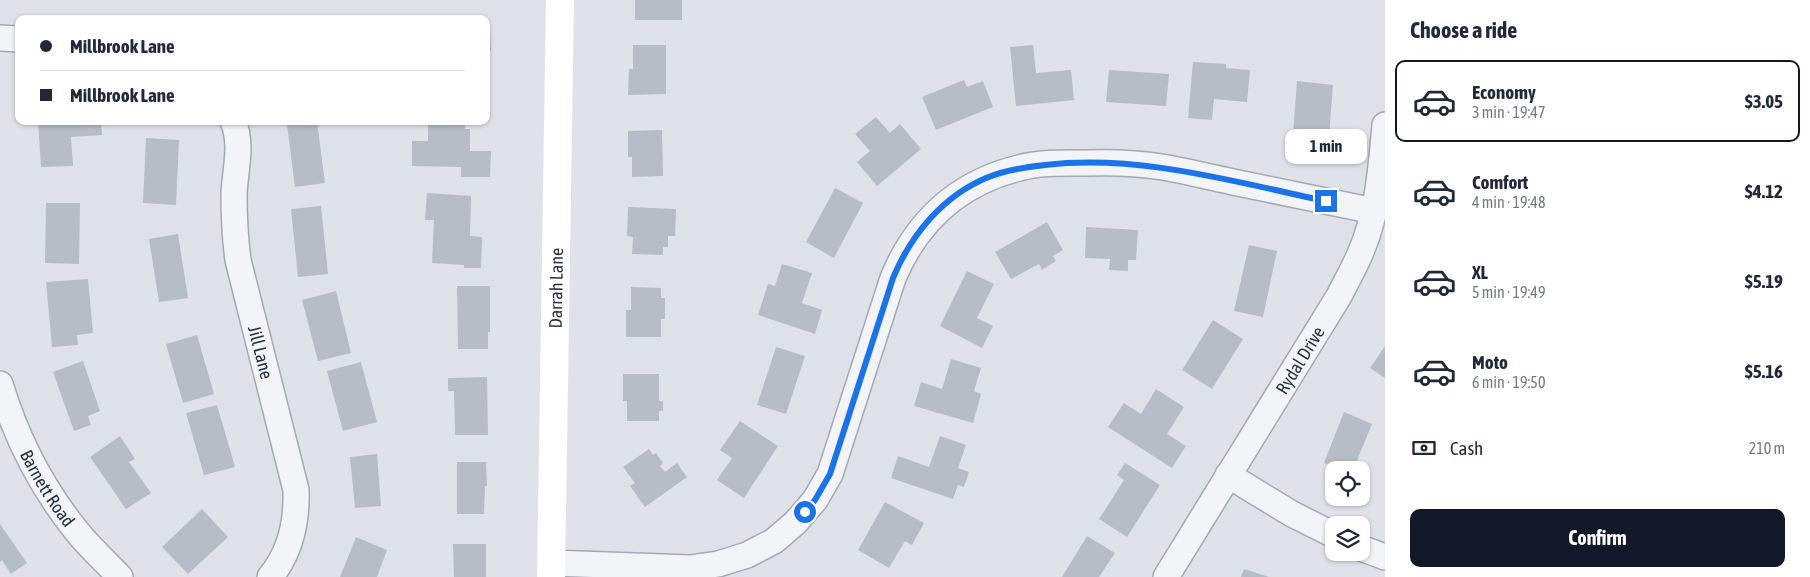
<!DOCTYPE html>
<meta charset="utf-8">
<style>
:root{--surface:#fff;--page:#f6f6f7;--text:#1f2937;--muted:#747a83;--line:#e0e1e3;--accent:#111827}
body{margin:0;font-family:"Asap Condensed",sans-serif;background:var(--page);color:var(--text);height:100vh;display:flex;flex-direction:column;font-size:19px;white-space:nowrap}
*{box-sizing:border-box;margin:0}
p{font-size:16px;color:var(--muted)}
.icon{flex:none;width:28px;height:28px;fill:none;stroke:currentColor;stroke-width:2;stroke-linecap:round;stroke-linejoin:round}
.map{position:relative;flex:1;overflow:hidden}
.details{display:flex;flex-direction:column;background:var(--surface);width:425px}
.details>*{flex:none}
.hud{position:absolute;left:15px;top:15px;width:475px;height:110px;border-radius:10px;box-shadow:0 1px 4px #0004;display:grid;align-content:center;height:110px;padding:0 25px;background:var(--surface)}
.buttons{position:absolute;left:1325px;top:461px;display:grid;gap:10px}
.buttons a{display:grid;place-items:center;width:45px;height:45px;border-radius:10px;background:var(--surface);box-shadow:0 1px 4px #0004;font-size:25px}
.end{position:absolute;width:22px;height:22px;margin:-11px;border:6px solid #1a73e8;background:#fff;box-shadow:0 0 0 2px #fff}
.from{border-radius:50%}
.bubble{position:absolute;height:35px;border-radius:10px;background:var(--surface);box-shadow:0 1px 4px #0004;font-size:16px;font-weight:700;line-height:35px;text-align:center}
.hud b{display:flex;align-items:center;gap:18px;height:48px;font-size:19px}
.hud b+b{border-top:1px solid var(--line)}
.hud i{width:12px;height:12px;background:var(--text)}
ul{padding:0;list-style:none}
li{display:flex;align-items:center;gap:15px;height:82px;margin:0 10px 8px;padding:0 15px;border:2px solid transparent;border-radius:10px}
li div{flex:1}
li b{display:block;font-size:19px}
li em{font-style:normal;font-weight:700}
li.on{border-color:var(--accent)}
li>.icon{width:45px;height:45px;stroke-width:1.5}
h2{padding:0 25px;font-size:22px;line-height:60px}
.pay{display:flex;align-items:center;gap:12px;height:55px;padding:0 25px;font-size:19px}
.pay p{margin-inline-start:auto}
.button{display:flex;gap:10px;margin-top:auto;padding:10px 25px}
.button a{flex:1;height:58px;border-radius:10px;background:var(--accent);color:#fff;font-size:20px;font-weight:700;line-height:58px;text-align:center}
main{display:flex;flex:1;min-height:0}
.map>svg:first-child{display:block}
.building{fill:#b6bdc6}
.lines{fill:none;stroke-linecap:round;stroke-linejoin:round}
.street-casing{stroke:#a4aab3;stroke-width:28}
.street{stroke:#f2f4f7;stroke-width:25}
.secondary{stroke:#fff;stroke-width:28}
.route{stroke:#1a73e8;stroke-width:6}
.labels{text-anchor:middle;dominant-baseline:central;stroke-width:4.5;stroke-linejoin:round;paint-order:stroke}
.street-label{font-size:18px;fill:#273241;stroke:#eff2f6}
</style>
<main>
<div class="map">
<svg width="1385" height="577" viewBox="0 0 1385 577">
<rect width="100%" height="100%" fill="#dfe3e9"/>
<path class="building" d="M 635,0 L 682,0 L 682,20 L 635,20 Z
M 486,32 L 490,32 L 491,50 L 486,50 Z
M 633,45 L 666,45 L 666,94 L 628,95 L 629,69 L 633,69 Z
M 1033,45 L 1036,73 L 1071,70 L 1074,100 L 1016,106 L 1010,47 Z
M 1193,62 L 1226,64 L 1226,68 L 1250,70 L 1247,102 L 1214,99 L 1212,120 L 1188,118 Z
M 1109,70 L 1169,74 L 1166,106 L 1106,102 Z
M 964,80 L 967,87 L 983,81 L 993,107 L 936,130 L 922,97 Z
M 1297,81 L 1333,85 L 1329,137 L 1293,134 Z
M 876,117 L 890,133 L 900,124 L 921,149 L 877,186 L 857,162 L 870,151 L 855,134 Z
M 38,121 L 101,121 L 102,135 L 71,137 L 73,166 L 41,167 Z
M 317,121 L 325,183 L 295,187 L 287,125 Z
M 428,121 L 465,121 L 465,129 L 470,129 L 470,151 L 491,151 L 490,177 L 461,177 L 461,167 L 412,166 L 412,141 L 428,141 Z
M 662,130 L 663,176 L 632,177 L 632,157 L 628,157 L 628,131 Z
M 146,138 L 179,140 L 176,205 L 143,203 Z
M 835,188 L 863,203 L 834,258 L 806,242 Z
M 427,193 L 471,196 L 470,236 L 482,237 L 481,268 L 464,268 L 464,265 L 432,263 L 434,220 L 425,220 Z
M 46,203 L 80,203 L 79,264 L 45,263 Z
M 321,206 L 328,274 L 298,277 L 291,209 Z
M 628,207 L 676,209 L 675,236 L 668,236 L 668,247 L 663,247 L 663,255 L 632,254 L 633,237 L 627,236 Z
M 1047,222 L 1063,250 L 1053,256 L 1056,261 L 1042,270 L 1039,264 L 1011,279 L 995,252 Z
M 1086,227 L 1138,230 L 1136,260 L 1128,260 L 1128,271 L 1109,270 L 1110,259 L 1085,258 Z
M 178,234 L 188,298 L 159,302 L 149,239 Z
M 1249,245 L 1277,251 L 1263,317 L 1234,311 Z
M 782,264 L 812,273 L 802,303 L 822,310 L 815,334 L 758,315 L 768,284 L 775,286 Z
M 967,271 L 994,284 L 977,318 L 993,326 L 982,348 L 940,326 Z
M 88,279 L 93,333 L 77,335 L 78,345 L 52,347 L 46,282 Z
M 457,286 L 490,286 L 490,332 L 488,332 L 488,349 L 458,349 Z
M 631,287 L 661,288 L 661,298 L 665,298 L 665,319 L 661,319 L 661,337 L 626,337 L 626,310 L 631,310 Z
M 336,291 L 351,353 L 318,361 L 302,300 Z
M 1213,320 L 1243,339 L 1212,389 L 1182,370 Z
M 197,335 L 214,394 L 183,403 L 166,344 Z
M 1385,346 L 1385,378 L 1370,368 Z
M 776,347 L 805,356 L 786,414 L 757,405 Z
M 951,359 L 981,368 L 974,391 L 981,394 L 973,423 L 914,406 L 921,382 L 942,389 Z
M 83,361 L 100,411 L 88,416 L 91,425 L 74,431 L 53,372 Z
M 361,362 L 377,422 L 343,431 L 327,371 Z
M 623,374 L 659,374 L 659,401 L 663,401 L 663,411 L 659,411 L 659,421 L 627,421 L 627,401 L 623,401 Z
M 487,377 L 488,435 L 455,435 L 454,391 L 448,391 L 448,378 Z
M 1156,389 L 1184,407 L 1167,434 L 1186,446 L 1172,468 L 1108,427 L 1124,403 L 1141,414 Z
M 217,405 L 235,467 L 204,475 L 186,413 Z
M 1344,412 L 1372,424 L 1353,470 L 1342,470 L 1324,463 Z
M 740,421 L 778,446 L 744,498 L 717,480 L 732,458 L 720,450 Z
M 120,436 L 135,459 L 129,462 L 151,493 L 126,509 L 90,457 Z
M 940,436 L 966,445 L 958,468 L 969,472 L 964,487 L 958,485 L 953,499 L 891,478 L 898,456 L 929,467 Z
M 649,449 L 653,455 L 656,453 L 663,463 L 660,466 L 665,472 L 677,463 L 687,477 L 645,507 L 630,486 L 635,483 L 623,467 Z
M 377,454 L 381,506 L 355,508 L 350,457 Z
M 457,462 L 486,462 L 487,486 L 485,486 L 484,514 L 457,514 Z
M 1125,463 L 1160,485 L 1127,537 L 1099,519 L 1124,480 L 1117,475 Z
M 885,502 L 924,523 L 912,545 L 905,541 L 889,568 L 858,550 Z
M 202,509 L 228,537 L 188,574 L 162,547 Z
M 0,524 L 27,563 L 11,574 L 2,560 L 0,562 Z
M 1087,536 L 1115,553 L 1099,577 L 1062,577 Z
M 356,537 L 387,550 L 377,577 L 340,577 Z
M 453,544 L 486,544 L 486,577 L 454,577 Z
M 1244,569 L 1269,577 L 1241,577 Z"/>
<g class="lines">
<g class="street-casing">
<g id="street">
<path d="M 0,38 L 19,39"/>
<path id="s1" d="M 233,121 C 243,145 235,170 234,194 C 234,217 235,238 238,260 L 296,490 C 297,521 291,552 270,577"/>
<path id="s2" d="M 0,384 C 16,437 40,485 75,529 C 88,546 105,561 120,577"/>
<path d="M 1228,475 L 1292,514 L 1334,535"/>
<path d="M 1361,548 L 1385,557"/>
<path d="M 552,563 L 690,568 L 718,564 L 747,555 L 774,541 L 795,523 L 815,500 L 830,474 L 893,278 C 917,221 958,183 1019,168 C 1040,162 1065,163 1087,163 C 1112,162 1137,163 1162,167 C 1186,171 1210,177 1233,182 C 1280,192 1327,201 1374,211"/>
<path id="s3" d="M 1166,577 L 1339,296 C 1346,282 1354,268 1360,254 C 1378,213 1381,169 1385,125"/>
</g>
</g>
<use href="#street" class="street"/>
<path class="secondary" id="s4" d="M 551,577 L 560,0"/>
</g>
<g class="lines">
<path class="route" d="M 805,512 L 815,500 L 830,474 L 893,278 C 911,235 942,197 986,178 C 1005,170 1025,167 1045,165 C 1140,154 1234,182 1326,201"/>
</g>
<g class="labels">
<g class="street-label">
<text stroke="none"><textPath href="#s4" startOffset="289">Darrah Lane</textPath></text>
<text stroke="none"><textPath href="#s1" startOffset="235">Jill Lane</textPath></text>
<text stroke="none"><textPath href="#s3" startOffset="255">Rydal Drive</textPath></text>
<text stroke="none"><textPath href="#s2" startOffset="115">Barnett Road</textPath></text>
</g>
</g>
</svg>
<div class="buttons">
<a><svg class="icon" aria-label="locate" viewBox="0 0 24 24"><circle cx="12" cy="12" r="6"/><path d="M12 2v4M12 18v4M2 12h4M18 12h4"/></svg></a>
<a><svg class="icon" aria-label="layers" viewBox="0 0 24 24"><path d="M12 4l9 5-9 5-9-5zM3 14l9 5 9-5"/></svg></a>
</div>
<i class="end from" style="left:805px;top:512px"></i>
<i class="end" style="left:1326px;top:201px"></i>
<div class="bubble" style="left:1285px;top:129px;width:82px">1 min</div>
<div class="hud">
<b><i class="from"></i>Millbrook Lane</b>
<b><i></i>Millbrook Lane</b>
</div>
</div>
<section class="details">
<h2>Choose a ride</h2>
<ul>
<li class="on"><svg class="icon" aria-label="car" viewBox="0 0 24 24"><path d="M5 17H2v-5l4-1 3-4h7l3 4 3 1v5h-3M9 17h6M6 11h13"/><circle cx="7" cy="17" r="2"/><circle cx="17" cy="17" r="2"/></svg><div><b>Economy</b><p>3 min · 19:47</p></div><em>$3.05</em></li>
<li><svg class="icon" aria-label="car" viewBox="0 0 24 24"><path d="M5 17H2v-5l4-1 3-4h7l3 4 3 1v5h-3M9 17h6M6 11h13"/><circle cx="7" cy="17" r="2"/><circle cx="17" cy="17" r="2"/></svg><div><b>Comfort</b><p>4 min · 19:48</p></div><em>$4.12</em></li>
<li><svg class="icon" aria-label="car" viewBox="0 0 24 24"><path d="M5 17H2v-5l4-1 3-4h7l3 4 3 1v5h-3M9 17h6M6 11h13"/><circle cx="7" cy="17" r="2"/><circle cx="17" cy="17" r="2"/></svg><div><b>XL</b><p>5 min · 19:49</p></div><em>$5.19</em></li>
<li><svg class="icon" aria-label="car" viewBox="0 0 24 24"><path d="M5 17H2v-5l4-1 3-4h7l3 4 3 1v5h-3M9 17h6M6 11h13"/><circle cx="7" cy="17" r="2"/><circle cx="17" cy="17" r="2"/></svg><div><b>Moto</b><p>6 min · 19:50</p></div><em>$5.16</em></li>
</ul>
<div class="pay"><svg class="icon" aria-label="cash" viewBox="0 0 24 24"><path d="M3 7h18v10H3z"/><circle cx="12" cy="12" r="2"/></svg>Cash<p>210 m</p></div>
<div class="button"><a>Confirm</a></div>
</section>
</main>
